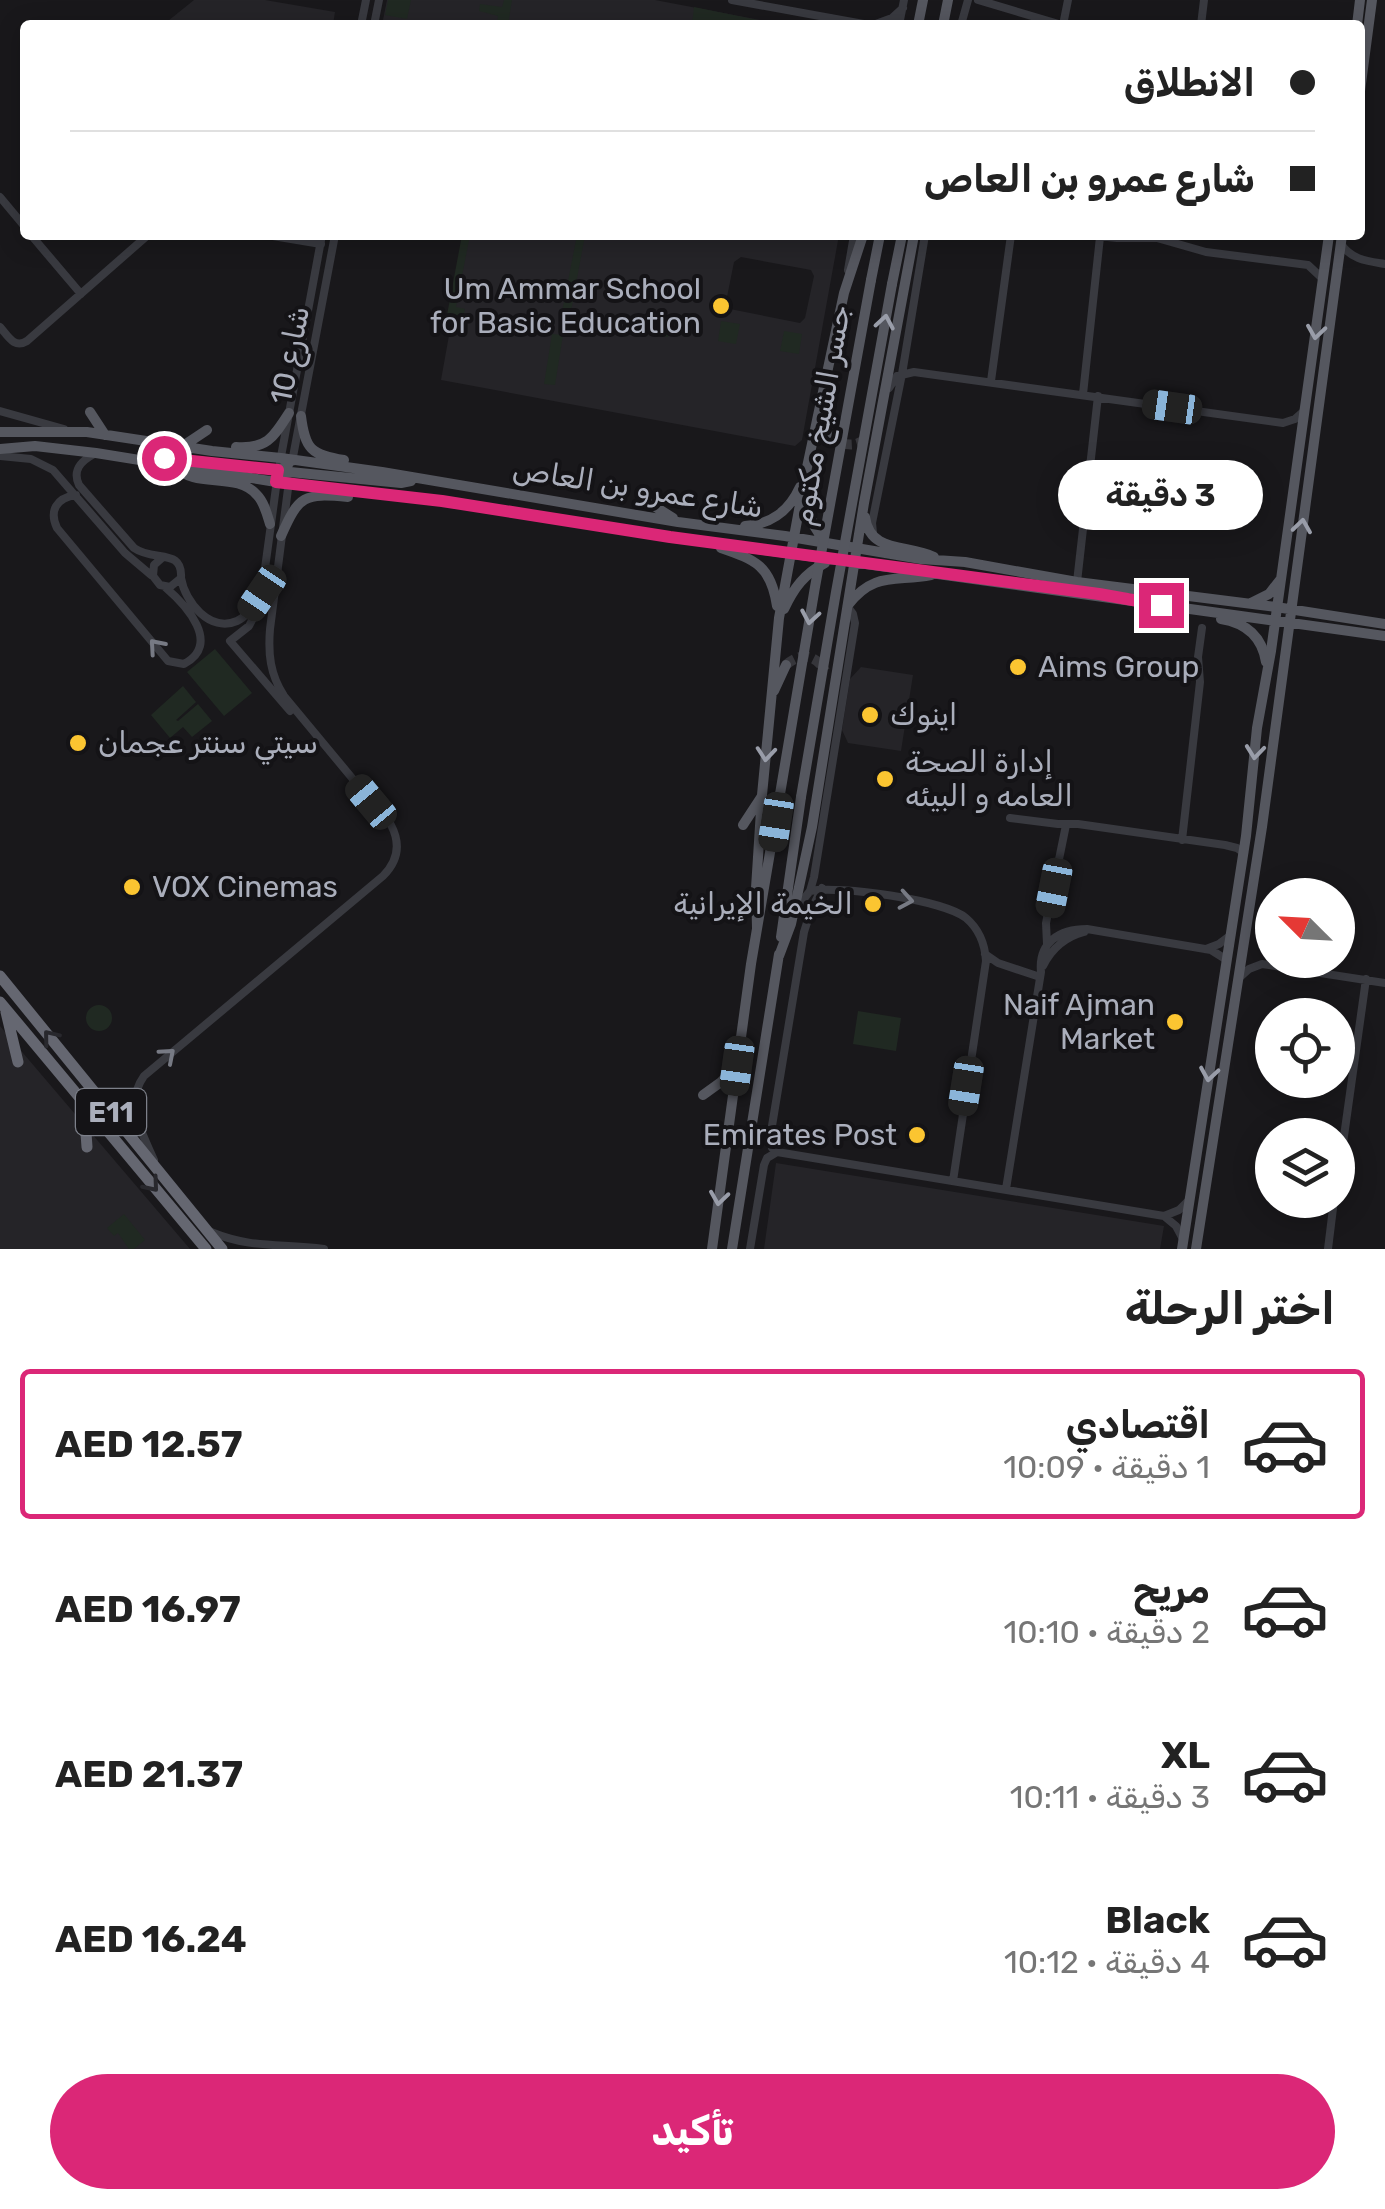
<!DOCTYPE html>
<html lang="ar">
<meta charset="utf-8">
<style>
:root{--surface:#fff;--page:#f6f6f6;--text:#222;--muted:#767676;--line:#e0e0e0;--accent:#db2777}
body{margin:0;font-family:Rubik,"Noto Sans Arabic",sans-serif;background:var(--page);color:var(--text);direction:rtl;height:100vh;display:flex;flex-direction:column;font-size:38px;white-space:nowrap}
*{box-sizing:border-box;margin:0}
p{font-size:32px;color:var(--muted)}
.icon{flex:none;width:55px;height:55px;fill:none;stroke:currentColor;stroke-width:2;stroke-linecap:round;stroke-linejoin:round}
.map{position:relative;height:1249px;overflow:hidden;direction:ltr}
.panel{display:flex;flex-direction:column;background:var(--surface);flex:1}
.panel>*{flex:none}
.hud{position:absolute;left:20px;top:20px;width:1345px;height:220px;border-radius:10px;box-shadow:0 5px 25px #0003;direction:rtl;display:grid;align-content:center;height:220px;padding:0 50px;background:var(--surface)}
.needle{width:65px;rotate:294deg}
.fabs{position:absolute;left:1255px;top:878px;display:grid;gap:20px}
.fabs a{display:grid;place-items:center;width:100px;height:100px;border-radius:50%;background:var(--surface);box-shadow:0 5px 25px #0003;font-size:50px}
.end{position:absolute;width:45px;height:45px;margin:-22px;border:12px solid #db2777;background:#fff;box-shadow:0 0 0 5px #fff}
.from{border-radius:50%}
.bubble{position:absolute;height:70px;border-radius:35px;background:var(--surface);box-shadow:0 5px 25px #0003;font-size:32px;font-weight:700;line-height:70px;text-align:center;direction:rtl}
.car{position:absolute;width:30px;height:60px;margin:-30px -15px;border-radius:12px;box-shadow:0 0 8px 2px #0007;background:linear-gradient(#222 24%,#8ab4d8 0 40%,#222 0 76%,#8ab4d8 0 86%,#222 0)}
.hud b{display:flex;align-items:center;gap:35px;height:95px;font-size:38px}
.hud b+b{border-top:2px solid var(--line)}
.hud i{width:25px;height:25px;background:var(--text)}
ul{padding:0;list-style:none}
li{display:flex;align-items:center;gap:30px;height:150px;margin:0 20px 15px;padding:0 30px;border:5px solid transparent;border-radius:10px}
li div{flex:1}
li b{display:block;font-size:38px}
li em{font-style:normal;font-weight:700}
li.selected{border-color:var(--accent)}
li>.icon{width:90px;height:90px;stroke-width:1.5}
h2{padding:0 50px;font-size:45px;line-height:120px}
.primary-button{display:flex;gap:20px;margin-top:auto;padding:20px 50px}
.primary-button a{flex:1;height:115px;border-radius:60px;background:var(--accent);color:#fff;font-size:40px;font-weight:700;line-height:115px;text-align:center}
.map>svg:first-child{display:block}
.built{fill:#252428;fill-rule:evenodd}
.green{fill:#202922}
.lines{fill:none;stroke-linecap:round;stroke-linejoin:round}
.major-tunnel{stroke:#36363b;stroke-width:10;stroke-dasharray:10 5;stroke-linecap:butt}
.minor{stroke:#393a40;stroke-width:8}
.major{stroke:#55575f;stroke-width:10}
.highway{stroke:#656771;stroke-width:11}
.major-bridge{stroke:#55575f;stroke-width:10}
.oneway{stroke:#999da9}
.oneway2{stroke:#777a84}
.oneway3{stroke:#28282d}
.route{stroke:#db2777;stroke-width:12}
.poi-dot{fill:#fbc531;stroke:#141316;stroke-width:4}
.labels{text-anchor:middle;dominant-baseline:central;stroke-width:8;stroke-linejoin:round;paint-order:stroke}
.shield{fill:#141316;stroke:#7d808a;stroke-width:2.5}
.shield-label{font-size:28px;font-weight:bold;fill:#aaaebb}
.poi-label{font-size:30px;fill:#aaaebb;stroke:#141316;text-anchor:start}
.street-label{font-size:30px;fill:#aaaebb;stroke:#141316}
</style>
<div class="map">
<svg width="1385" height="1249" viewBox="0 0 1385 1249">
<rect width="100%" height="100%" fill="#19181b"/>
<path class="built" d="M 194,0 L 265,0 L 335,12 L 333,25 L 163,25 Z
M 387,0 L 655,0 L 787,25 L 382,25 Z
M 467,235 L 839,235 L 802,440 L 795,446 L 441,380 ZM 741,257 L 811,270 L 814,276 L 805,318 L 800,323 L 730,309 L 726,302 L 734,262 Z
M 861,667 L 913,675 L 901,751 L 848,743 L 842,730 L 850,679 Z
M 0,1026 L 190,1249 L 0,1249 Z
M 776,1163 L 1164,1226 L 1160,1249 L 764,1249 Z"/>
<path class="green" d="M 388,0 L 411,0 L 407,19 L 385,15 Z
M 504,0 L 512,0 L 508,25 L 497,25 L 498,16 L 479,11 L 480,4 L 502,7 Z
M 694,7 L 782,25 L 692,25 Z
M 462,235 L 470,235 L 456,307 L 465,309 L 463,319 L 447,315 Z
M 577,235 L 585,235 L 567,333 L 558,332 Z
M 653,314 L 671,317 L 668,337 L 650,334 Z
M 721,321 L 740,324 L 736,344 L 718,341 Z
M 784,331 L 802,334 L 799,354 L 780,351 Z
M 552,334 L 563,335 L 555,385 L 544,384 Z
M 215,649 L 252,693 L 224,716 L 187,672 Z
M 183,686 L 196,702 L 176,720 L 178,721 L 198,704 L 212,721 L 192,737 L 183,727 L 170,738 L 151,715 Z
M86 1018a13 13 0 1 1 26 0a13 13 0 1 1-26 0Z
M 858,1011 L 901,1018 L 896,1051 L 853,1044 Z
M 124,1214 L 145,1240 L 134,1249 L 129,1249 L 118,1233 L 114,1236 L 107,1228 Z"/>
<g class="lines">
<path class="major-tunnel" d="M 830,434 C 842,447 856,448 868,437
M 786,665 C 800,652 816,654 825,671"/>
<path class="minor" d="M 732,0 L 869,25
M 978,0 L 1062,25
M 361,25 L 366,0
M 374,25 L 379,0
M 873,25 L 892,18 L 903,8
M 899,25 L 904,0
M 961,25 L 968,0
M 1063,25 L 1068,0
M 1201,25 L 1204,0
M 0,197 L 25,227
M 31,235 L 81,294
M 267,235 L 321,244
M 1088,235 L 1117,238 L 1157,238 L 1206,252 L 1308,265 L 1323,279
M 1341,244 C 1352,260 1367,261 1385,264
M 848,270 L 854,235
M 0,327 C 8,336 14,349 27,341 L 148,235
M 991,381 L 1011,235
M 889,388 L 897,376 L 914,372 L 1283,423 L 1295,419 L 1304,411
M 1083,394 L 1100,237
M 0,411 L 64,429
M 94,454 C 81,461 72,470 79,485 L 134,548 C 154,562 183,548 181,578 L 170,587 L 160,585 L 153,576 L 154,565 L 163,557
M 0,456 L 31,459 L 53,470 L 125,553 L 151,575
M 280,462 L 322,235
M 292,462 L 335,235
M 277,480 L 260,605 L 249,626 L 230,641 L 290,711
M 76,495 C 56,498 49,511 57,528 L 163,655 L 168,661 L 184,664 C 222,644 186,605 165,587
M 873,533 L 872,523 L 902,374 L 925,235
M 181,578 C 185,602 210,633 237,621 C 248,616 253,606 259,597
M 1077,582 L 1098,396
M 1010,818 L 1058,824 L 1078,824 L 1225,845 L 1237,848 L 1244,853
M 1182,840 L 1200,682 L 1198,657 L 1202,628
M 810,891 C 839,885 944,900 966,918 C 979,929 985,945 986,961 L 953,1181
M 796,909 L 810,891 L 814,877 L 855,623 L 853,614 L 847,606
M 1047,944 L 1046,923 L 1066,825
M 1206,949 L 1219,944 L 1231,935
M 985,954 L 998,963 L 1040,977
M 1043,966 C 1052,948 1065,937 1084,932
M 1240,977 L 1249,969 L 1262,964 L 1385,983
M 777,1152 L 772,1148 L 770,1138 L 804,932 L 811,910 L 822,888
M 154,1160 C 142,1132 124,1104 144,1076 L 383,876 C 398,861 401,844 391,825 L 284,696 C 270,674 268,654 270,629 L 289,481
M 1338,1179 L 1366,979
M 1006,1189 L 1041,972 C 1038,942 1060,929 1087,929 L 1211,950 L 1227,960
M 1164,1216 L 1176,1226 L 1183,1239
M 211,1232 C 252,1249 281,1243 324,1249
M 750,1249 L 764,1165 L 767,1158 L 777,1152 L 1164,1216 L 1179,1210 L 1188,1201
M 1328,1249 L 1334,1200"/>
<path class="major" d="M 918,25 L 923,0
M 943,25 L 948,0
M 1357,25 L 1360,0
M 1360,91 L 1372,0
M 871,280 L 880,235
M 892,284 L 902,235
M 823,409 L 830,434
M 90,412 L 105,435
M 301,416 C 305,449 311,455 344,460
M 0,432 L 87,432 L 212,451 L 281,458 L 382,472 L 678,522 L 785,536 L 921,559 L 965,562 L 1077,582 L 1276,607 L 1385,624
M 183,446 L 207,430
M 236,447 C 267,449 273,438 289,413
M 0,449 L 35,446 L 96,453 L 276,482 L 441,501 L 670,537 L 1385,636
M 161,460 L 169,458 L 279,470 L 288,465
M 176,467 C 195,489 237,471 257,495 C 264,502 267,514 270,524
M 276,482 L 282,474 L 290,472 L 401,483 L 411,481
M 806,495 L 813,524 L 825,543
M 646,501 L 673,518
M 865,517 C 870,554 908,544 934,557
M 745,526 C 772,524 789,511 800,487
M 281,536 C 299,495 304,493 348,497
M 721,548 C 756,560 771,566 777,606
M 1251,603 L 1269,594 L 1280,580
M 848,605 C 874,571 896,582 931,575
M 784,609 C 794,588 804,574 825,563
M 1221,619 C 1246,623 1262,636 1266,662
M 774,691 L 786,665
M 743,825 L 762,796
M 757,928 L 756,888 L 762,795 L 779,618 L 806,472 L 844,293 L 863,235
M 781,937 L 801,797
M 779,956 L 791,924 L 812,827 L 864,503 L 914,235
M 703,1095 L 721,1082 L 736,1067
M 712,1249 L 751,964 L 780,794
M 732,1249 L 779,954
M 1182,1249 L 1246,836 L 1257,728 L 1271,651 L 1329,235
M 1196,1249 L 1262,827 L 1342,235"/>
<path class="highway" d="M 0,976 L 222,1249
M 0,1002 L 206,1249
M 6,1012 L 18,1062
M 84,1106 L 87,1147"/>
<path class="major-bridge" d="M 780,794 L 815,587 L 871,280
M 801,797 L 836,592 L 892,284"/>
</g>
<defs><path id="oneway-chevron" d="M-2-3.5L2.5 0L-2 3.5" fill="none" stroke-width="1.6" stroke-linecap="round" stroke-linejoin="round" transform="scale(2.5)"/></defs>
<g class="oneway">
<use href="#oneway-chevron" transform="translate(885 322) rotate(-80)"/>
<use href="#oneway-chevron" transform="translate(1316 332) rotate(98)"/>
<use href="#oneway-chevron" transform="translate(1302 526) rotate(-82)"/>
<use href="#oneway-chevron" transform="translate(810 617) rotate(100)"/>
<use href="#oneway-chevron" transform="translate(1255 752) rotate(96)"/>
<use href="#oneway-chevron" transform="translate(766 754) rotate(95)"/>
<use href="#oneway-chevron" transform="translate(1209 1074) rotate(99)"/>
<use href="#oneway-chevron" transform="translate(719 1198) rotate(98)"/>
</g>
<g class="oneway2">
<use href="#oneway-chevron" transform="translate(156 646) rotate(-131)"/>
<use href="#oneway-chevron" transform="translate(906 900) rotate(10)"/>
<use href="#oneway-chevron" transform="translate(168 1055) rotate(-41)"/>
</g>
<g class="oneway3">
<use href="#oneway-chevron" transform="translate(50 1037) rotate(-129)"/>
<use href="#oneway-chevron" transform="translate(152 1185) rotate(50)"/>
</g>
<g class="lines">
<path class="route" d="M 164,458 L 278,470 L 276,482 L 442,501 L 670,537 L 1099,594 L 1161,605"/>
</g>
<g class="poi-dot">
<circle cx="721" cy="306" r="10"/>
<circle cx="1018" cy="667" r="10"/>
<circle cx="870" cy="715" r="10"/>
<circle cx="78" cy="743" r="10"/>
<circle cx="885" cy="779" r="10"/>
<circle cx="132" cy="887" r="10"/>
<circle cx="873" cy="904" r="10"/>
<circle cx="1175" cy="1022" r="10"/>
<circle cx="917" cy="1135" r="10"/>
</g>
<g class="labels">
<rect class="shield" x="76" y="1089" width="70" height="46" rx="8"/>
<g class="shield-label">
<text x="111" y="1112">E11</text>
</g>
<g class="poi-label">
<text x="701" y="289" text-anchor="end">Um Ammar School<tspan x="701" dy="34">for Basic Education</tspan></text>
<text x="1038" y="667">Aims Group</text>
<text x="890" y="715">اينوك</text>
<text x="98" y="743">سيتي سنتر عجمان</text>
<text x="905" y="762">إدارة الصحة<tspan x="905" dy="34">العامه و البيئه</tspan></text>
<text x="152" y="887">VOX Cinemas</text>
<text x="853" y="904" text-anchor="end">الخيمة الإيرانية</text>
<text x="1155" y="1005" text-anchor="end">Naif Ajman<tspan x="1155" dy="34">Market</tspan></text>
<text x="897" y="1135" text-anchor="end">Emirates Post</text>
</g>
<g class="street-label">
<text transform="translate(290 355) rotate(-79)">شارع 10</text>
<text transform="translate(821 415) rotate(-80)">جسر الشيخ مكتوم</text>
<text transform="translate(638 488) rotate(9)">شارع عمرو بن العاص</text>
</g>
</g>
</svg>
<div class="fabs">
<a><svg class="needle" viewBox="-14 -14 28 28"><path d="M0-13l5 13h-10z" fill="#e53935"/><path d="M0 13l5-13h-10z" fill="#767676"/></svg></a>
<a><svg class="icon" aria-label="locate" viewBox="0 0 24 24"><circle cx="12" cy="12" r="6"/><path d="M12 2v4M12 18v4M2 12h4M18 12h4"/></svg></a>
<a><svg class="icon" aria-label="layers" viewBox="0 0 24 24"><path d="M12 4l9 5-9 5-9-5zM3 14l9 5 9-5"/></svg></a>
</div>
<i class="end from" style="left:164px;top:458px"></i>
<i class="end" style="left:1161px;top:605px"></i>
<div class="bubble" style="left:1058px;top:460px;width:205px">3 دقيقة</div>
<i class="car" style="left:1172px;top:407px;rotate:278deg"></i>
<i class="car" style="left:262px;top:593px;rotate:214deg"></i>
<i class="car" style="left:371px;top:802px;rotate:320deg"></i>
<i class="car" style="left:776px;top:822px;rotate:189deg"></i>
<i class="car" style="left:1054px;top:888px;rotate:191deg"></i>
<i class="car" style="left:737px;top:1066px;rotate:188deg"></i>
<i class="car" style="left:966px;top:1086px;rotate:189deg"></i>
<div class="hud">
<b><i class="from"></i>الانطلاق</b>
<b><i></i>شارع عمرو بن العاص</b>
</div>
</div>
<section class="panel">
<h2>اختر الرحلة</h2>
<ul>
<li class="selected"><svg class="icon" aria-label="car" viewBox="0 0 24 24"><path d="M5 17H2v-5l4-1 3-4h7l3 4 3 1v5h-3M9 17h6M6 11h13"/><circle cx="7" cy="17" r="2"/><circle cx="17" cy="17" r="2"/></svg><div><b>اقتصادي</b><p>1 دقيقة · 10:09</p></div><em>AED 12.57</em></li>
<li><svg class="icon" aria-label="car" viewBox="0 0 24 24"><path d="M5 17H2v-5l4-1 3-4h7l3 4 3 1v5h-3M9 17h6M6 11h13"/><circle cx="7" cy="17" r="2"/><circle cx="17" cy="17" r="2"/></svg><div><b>مريح</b><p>2 دقيقة · 10:10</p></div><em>AED 16.97</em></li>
<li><svg class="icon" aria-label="car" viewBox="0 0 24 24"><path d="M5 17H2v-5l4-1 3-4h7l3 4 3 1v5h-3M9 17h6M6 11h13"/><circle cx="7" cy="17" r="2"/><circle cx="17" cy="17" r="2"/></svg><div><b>XL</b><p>3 دقيقة · 10:11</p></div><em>AED 21.37</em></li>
<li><svg class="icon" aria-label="car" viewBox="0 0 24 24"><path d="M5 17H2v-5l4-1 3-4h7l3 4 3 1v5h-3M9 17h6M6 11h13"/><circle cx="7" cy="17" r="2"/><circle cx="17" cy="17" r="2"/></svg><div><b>Black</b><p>4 دقيقة · 10:12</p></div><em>AED 16.24</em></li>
</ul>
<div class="primary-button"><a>تأكيد</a></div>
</section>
